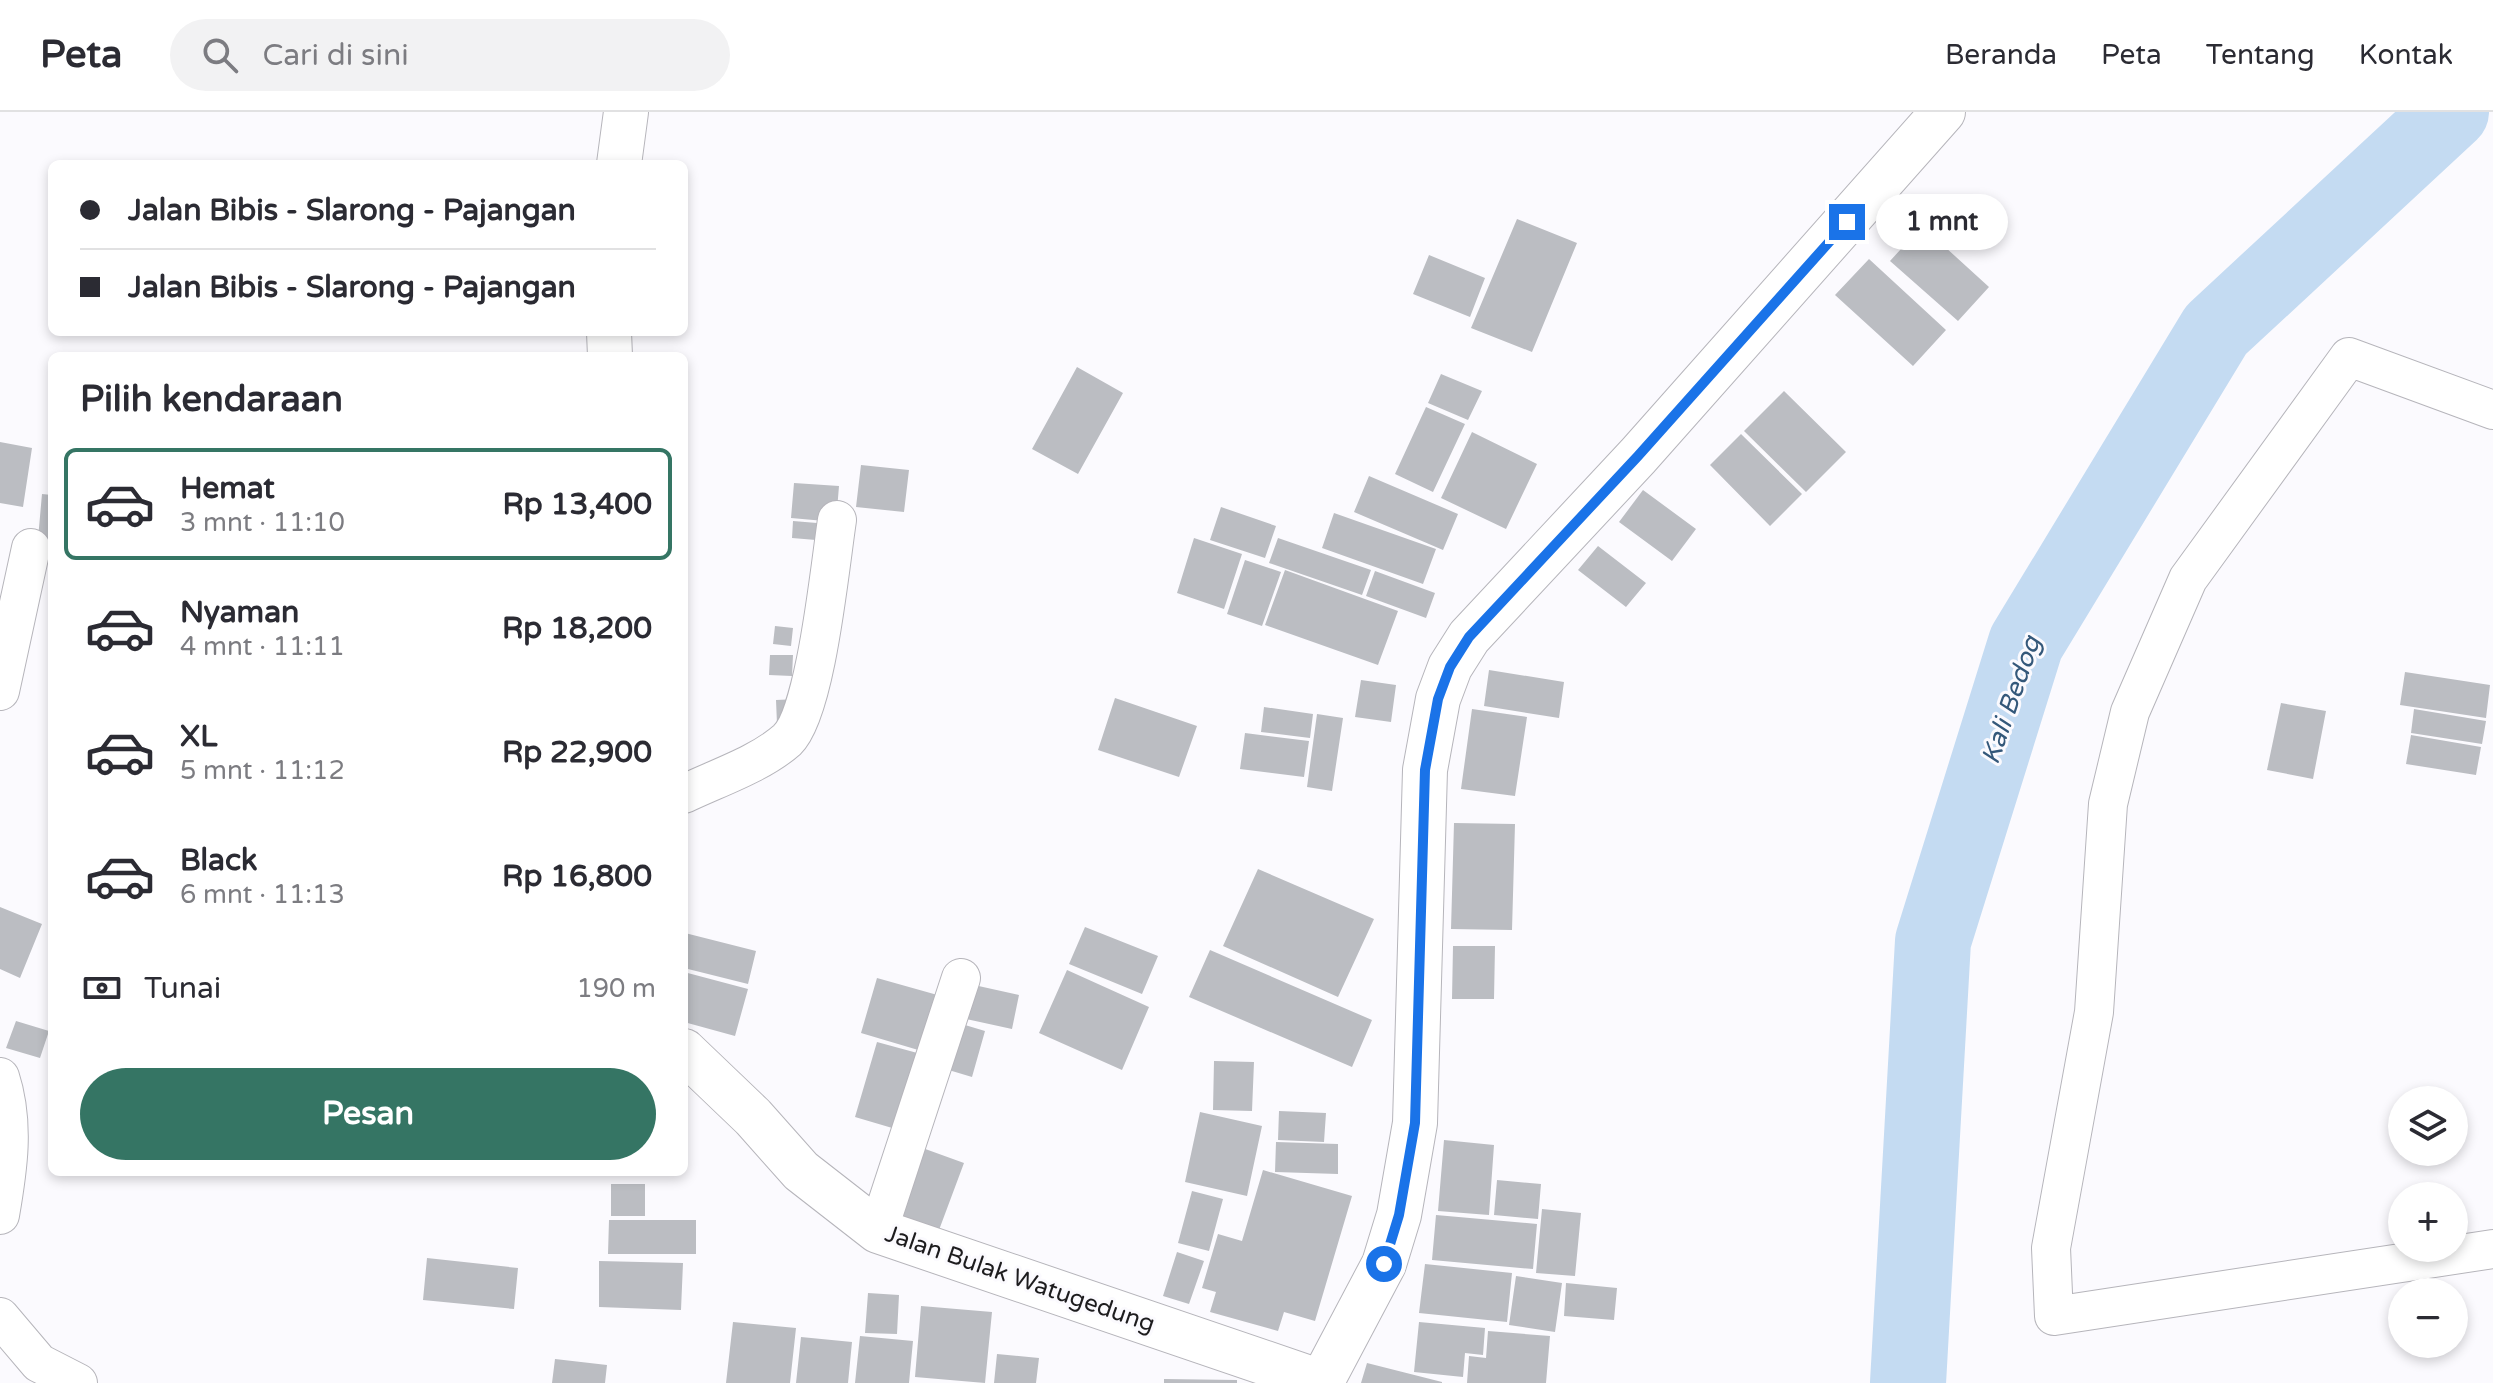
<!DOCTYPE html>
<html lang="id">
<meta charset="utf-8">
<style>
:root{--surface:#fff;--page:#f2f2f3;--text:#2b2b33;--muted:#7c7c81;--line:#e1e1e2;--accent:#357564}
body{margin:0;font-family:"Varela Round",sans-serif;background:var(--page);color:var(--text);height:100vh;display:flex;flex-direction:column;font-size:30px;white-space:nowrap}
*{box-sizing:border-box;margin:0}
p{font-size:26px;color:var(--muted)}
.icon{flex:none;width:44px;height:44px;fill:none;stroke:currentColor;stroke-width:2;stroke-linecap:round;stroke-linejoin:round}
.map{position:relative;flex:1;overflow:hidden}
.details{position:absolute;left:48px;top:240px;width:640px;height:824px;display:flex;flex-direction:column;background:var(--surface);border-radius:12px;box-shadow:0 4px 12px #0003}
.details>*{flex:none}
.guide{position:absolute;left:48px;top:48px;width:640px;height:176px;border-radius:12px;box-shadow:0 4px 12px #0003;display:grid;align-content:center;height:176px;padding:0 32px;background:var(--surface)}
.buttons{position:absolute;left:2388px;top:974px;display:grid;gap:16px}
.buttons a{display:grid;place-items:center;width:80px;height:80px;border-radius:50%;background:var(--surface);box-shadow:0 4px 12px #0003;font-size:40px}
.end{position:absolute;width:36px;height:36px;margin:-18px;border:10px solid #1a73e8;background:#fff;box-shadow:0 0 0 4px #fff}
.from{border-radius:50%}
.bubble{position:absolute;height:56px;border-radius:28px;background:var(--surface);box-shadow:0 4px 12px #0003;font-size:26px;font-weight:700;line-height:56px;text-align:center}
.guide b{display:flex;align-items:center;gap:28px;height:76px;font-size:30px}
.guide b+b{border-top:2px solid var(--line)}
.guide i{width:20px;height:20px;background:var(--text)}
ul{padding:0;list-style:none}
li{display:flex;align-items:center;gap:24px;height:112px;margin:0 16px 12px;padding:0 16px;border:4px solid transparent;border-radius:12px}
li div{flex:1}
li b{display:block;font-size:30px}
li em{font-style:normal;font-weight:700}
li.on{border-color:var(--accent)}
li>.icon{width:72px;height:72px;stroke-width:1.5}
h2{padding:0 32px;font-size:36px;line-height:96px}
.pay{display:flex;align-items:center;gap:20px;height:88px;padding:0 32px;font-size:30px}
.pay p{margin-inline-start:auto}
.cta{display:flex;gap:16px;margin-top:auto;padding:16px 32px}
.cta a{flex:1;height:92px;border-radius:48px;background:var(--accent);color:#fff;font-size:32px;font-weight:700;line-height:92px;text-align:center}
header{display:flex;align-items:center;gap:48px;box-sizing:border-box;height:112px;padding:0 40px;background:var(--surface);border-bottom:2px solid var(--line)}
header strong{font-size:38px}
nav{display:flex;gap:44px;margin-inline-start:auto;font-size:28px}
.search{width:560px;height:72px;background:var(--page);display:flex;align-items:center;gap:20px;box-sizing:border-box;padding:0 28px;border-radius:44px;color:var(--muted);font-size:30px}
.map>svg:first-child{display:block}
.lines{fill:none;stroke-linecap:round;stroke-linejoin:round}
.river{stroke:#c4dbf2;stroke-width:76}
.building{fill:#bbbdc2}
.minor-casing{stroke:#b6b5bb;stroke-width:40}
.tertiary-casing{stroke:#b6b5bb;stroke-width:46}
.secondary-casing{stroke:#b6b5bb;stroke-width:46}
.minor{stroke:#fff;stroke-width:38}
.tertiary{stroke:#fff;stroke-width:44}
.secondary{stroke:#fff;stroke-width:44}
.route{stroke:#1a73e8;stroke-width:10}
.labels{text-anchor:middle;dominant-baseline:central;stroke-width:6;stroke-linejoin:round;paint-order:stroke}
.street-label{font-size:24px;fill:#1d1c1e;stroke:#fbfafe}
.water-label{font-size:26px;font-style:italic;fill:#34587a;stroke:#fbfafe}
</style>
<header>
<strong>Peta</strong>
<div class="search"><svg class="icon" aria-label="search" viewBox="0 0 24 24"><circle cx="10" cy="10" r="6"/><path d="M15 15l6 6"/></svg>Cari di sini</div>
<nav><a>Beranda</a><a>Peta</a><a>Tentang</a><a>Kontak</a></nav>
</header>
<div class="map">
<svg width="2493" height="1271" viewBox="0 0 2493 1271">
<rect width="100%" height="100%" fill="#fbfafe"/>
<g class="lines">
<path class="river" d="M 1908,1271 L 1933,829 L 2026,531 L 2216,218 L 2451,0"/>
</g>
<path class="building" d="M 1517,107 L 1577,131 L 1532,240 L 1471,216 Z
M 1922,114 L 1989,175 L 1958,209 L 1890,149 Z
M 1429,143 L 1485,166 L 1470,205 L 1413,182 Z
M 1869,147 L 1946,218 L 1913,254 L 1835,183 Z
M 1077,255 L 1123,281 L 1078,362 L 1032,337 Z
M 1441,262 L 1482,279 L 1468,308 L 1428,291 Z
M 1784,279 L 1846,340 L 1806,380 L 1744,319 Z
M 1426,295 L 1465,312 L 1433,380 L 1395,362 Z
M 1472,320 L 1537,352 L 1506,417 L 1441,386 Z
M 1741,322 L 1802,382 L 1770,414 L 1710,353 Z
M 0,330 L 32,336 L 23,395 L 0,391 Z
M 861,353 L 909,358 L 904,400 L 856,395 Z
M 1369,364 L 1458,402 L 1443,438 L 1354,400 Z
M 794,371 L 839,374 L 836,410 L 791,406 Z
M 1643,378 L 1696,417 L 1672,449 L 1619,410 Z
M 42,382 L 52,383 L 52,428 L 38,427 Z
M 1221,395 L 1276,414 L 1265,446 L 1210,428 Z
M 1334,401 L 1436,437 L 1423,472 L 1322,436 Z
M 793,409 L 829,412 L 828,429 L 792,426 Z
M 1194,426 L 1242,442 L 1224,497 L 1177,481 Z
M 1278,426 L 1371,458 L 1362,483 L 1269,451 Z
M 1598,434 L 1646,471 L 1626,495 L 1578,458 Z
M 1245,448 L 1281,460 L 1262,514 L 1227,502 Z
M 1285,458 L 1398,499 L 1378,553 L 1265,513 Z
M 1375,459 L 1435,481 L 1426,506 L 1366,484 Z
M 775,514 L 793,516 L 791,534 L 773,532 Z
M 770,543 L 793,543 L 792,564 L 769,563 Z
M 1489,558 L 1564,570 L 1559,606 L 1484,594 Z
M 2405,560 L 2490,573 L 2486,606 L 2400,593 Z
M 1361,568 L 1396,573 L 1391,610 L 1355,605 Z
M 1115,586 L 1197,614 L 1179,665 L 1098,638 Z
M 798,587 L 777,612 L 776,588 Z
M 2281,591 L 2326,599 L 2313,667 L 2267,658 Z
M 1264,595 L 1313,602 L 1310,626 L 1261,620 Z
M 1472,597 L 1527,605 L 1515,684 L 1461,677 Z
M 2414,597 L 2486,609 L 2482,632 L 2411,621 Z
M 1317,602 L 1343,606 L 1332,679 L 1307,675 Z
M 1245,621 L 1309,629 L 1304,665 L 1240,657 Z
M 2411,623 L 2481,635 L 2476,663 L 2406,652 Z
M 1454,711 L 1515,712 L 1512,818 L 1451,817 Z
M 1258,757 L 1374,807 L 1338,885 L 1223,834 Z
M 0,795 L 42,812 L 20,866 L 0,857 Z
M 1085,815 L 1158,844 L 1142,882 L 1069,852 Z
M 685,821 L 756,839 L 748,872 L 684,856 Z
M 1453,834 L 1495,834 L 1494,887 L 1452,887 Z
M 1210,838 L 1372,908 L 1352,955 L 1189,885 Z
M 1067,858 L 1149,895 L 1122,958 L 1039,921 Z
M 684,860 L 748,877 L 735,924 L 684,910 Z
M 877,866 L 941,884 L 925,940 L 861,921 Z
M 965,871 L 1019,883 L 1012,917 L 957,905 Z
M 16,909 L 49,919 L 40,946 L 6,936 Z
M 955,910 L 985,919 L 972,965 L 942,956 Z
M 877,930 L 921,942 L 899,1018 L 855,1005 Z
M 1214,949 L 1254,950 L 1252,999 L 1213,998 Z
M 1279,999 L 1326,1001 L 1324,1030 L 1278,1028 Z
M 1200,1000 L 1262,1014 L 1247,1084 L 1185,1070 Z
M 1444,1028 L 1494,1033 L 1489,1103 L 1438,1099 Z
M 1276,1030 L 1338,1032 L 1338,1062 L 1275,1060 Z
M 917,1034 L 964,1051 L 939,1118 L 892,1102 Z
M 1263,1058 L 1352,1084 L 1315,1209 L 1284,1200 L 1278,1219 L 1210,1200 L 1216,1180 L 1202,1176 L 1218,1122 L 1242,1129 Z
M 1497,1068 L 1541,1072 L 1538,1107 L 1494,1103 Z
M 611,1072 L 645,1072 L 645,1104 L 611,1104 Z
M 1192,1079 L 1223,1087 L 1209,1139 L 1178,1131 Z
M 1542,1097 L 1581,1101 L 1575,1164 L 1536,1161 Z
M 1436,1103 L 1537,1112 L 1533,1157 L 1432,1148 Z
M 609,1108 L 696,1108 L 696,1142 L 608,1142 Z
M 1177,1140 L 1204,1149 L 1189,1192 L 1163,1184 Z
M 427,1146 L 518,1156 L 514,1197 L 423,1188 Z
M 599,1149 L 683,1151 L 681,1198 L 599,1195 Z
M 1425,1152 L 1512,1161 L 1507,1210 L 1419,1201 Z
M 1516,1164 L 1562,1171 L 1555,1220 L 1509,1213 Z
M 1566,1171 L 1617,1176 L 1614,1208 L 1564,1204 Z
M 868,1181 L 899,1183 L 897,1222 L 865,1221 Z
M 921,1194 L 992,1200 L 985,1271 L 915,1265 Z
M 733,1210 L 796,1216 L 790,1271 L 726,1271 Z
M 1419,1210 L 1485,1216 L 1483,1243 L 1465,1241 L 1463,1265 L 1414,1260 Z
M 1488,1219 L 1550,1224 L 1546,1271 L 1467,1271 L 1469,1244 L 1486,1246 Z
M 860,1224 L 913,1229 L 909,1271 L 855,1271 Z
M 801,1225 L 852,1230 L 848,1271 L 796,1271 Z
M 997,1242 L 1039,1246 L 1036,1271 L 994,1271 Z
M 555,1247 L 607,1253 L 605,1271 L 552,1271 Z
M 1367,1251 L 1442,1270 L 1442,1271 L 1361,1271 Z
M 1164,1267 L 1237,1268 L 1237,1271 L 1164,1271 Z"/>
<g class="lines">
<g class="minor-casing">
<path id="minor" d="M 2493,298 L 2349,245 L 2188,467 L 2130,600 L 2108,692 L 2094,900 L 2051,1136 L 2054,1204 L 2493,1137
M 0,579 L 31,436
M 684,682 C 717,666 760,652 787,628 C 816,601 830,453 837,408
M 0,965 C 15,1011 8,1057 0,1103
M 878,1119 L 961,866
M 0,1205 L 39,1251 L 78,1271"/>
</g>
<g class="tertiary-casing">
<path id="tertiary" d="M 619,52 L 626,0
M 609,220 L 610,244
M 684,939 L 753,1005 L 801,1059 L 878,1119 L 1321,1270"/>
</g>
<g class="secondary-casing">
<path id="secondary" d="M 1321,1271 L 1384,1152 L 1399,1103 L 1415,1011 L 1425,658 L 1438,587 L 1450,555 L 1469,525 L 1638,344 L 1943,0"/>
</g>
<use href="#minor" class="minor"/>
<use href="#tertiary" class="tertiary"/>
<use href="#secondary" class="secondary"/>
</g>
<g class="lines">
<path class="route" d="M 1384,1152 L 1399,1103 L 1415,1011 L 1425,658 L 1438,587 L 1450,555 L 1469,525 L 1638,344 L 1847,110"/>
</g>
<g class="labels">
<g class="street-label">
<text transform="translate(1020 1167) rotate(19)">Jalan Bulak Watugedung</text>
</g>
<g class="water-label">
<text transform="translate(2011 588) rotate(-71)">Kali Bedog</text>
</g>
</g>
</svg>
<div class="buttons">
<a><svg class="icon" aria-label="layers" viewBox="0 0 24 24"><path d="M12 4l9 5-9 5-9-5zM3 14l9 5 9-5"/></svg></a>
<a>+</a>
<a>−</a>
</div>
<i class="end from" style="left:1384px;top:1152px"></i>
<i class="end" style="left:1847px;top:110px"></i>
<div class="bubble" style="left:1876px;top:82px;width:132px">1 mnt</div>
<div class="guide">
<b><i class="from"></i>Jalan Bibis - Slarong - Pajangan</b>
<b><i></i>Jalan Bibis - Slarong - Pajangan</b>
</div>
<section class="details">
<h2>Pilih kendaraan</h2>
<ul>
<li class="on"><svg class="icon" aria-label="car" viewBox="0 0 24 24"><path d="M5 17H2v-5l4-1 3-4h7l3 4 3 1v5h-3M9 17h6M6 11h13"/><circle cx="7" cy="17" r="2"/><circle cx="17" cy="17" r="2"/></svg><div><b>Hemat</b><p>3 mnt · 11:10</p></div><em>Rp 13,400</em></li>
<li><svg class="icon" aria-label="car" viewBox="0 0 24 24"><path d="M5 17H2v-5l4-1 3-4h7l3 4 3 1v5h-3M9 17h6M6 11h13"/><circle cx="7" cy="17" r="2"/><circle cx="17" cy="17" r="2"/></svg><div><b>Nyaman</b><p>4 mnt · 11:11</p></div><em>Rp 18,200</em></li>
<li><svg class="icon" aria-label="car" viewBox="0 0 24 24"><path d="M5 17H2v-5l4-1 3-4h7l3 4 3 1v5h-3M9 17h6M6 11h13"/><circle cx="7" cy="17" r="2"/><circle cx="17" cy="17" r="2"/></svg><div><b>XL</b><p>5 mnt · 11:12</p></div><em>Rp 22,900</em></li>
<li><svg class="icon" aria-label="car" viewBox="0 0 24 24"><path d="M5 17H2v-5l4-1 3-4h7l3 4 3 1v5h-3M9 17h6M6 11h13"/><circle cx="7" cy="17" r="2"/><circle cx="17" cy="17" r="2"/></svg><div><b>Black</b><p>6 mnt · 11:13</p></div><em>Rp 16,800</em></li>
</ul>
<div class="pay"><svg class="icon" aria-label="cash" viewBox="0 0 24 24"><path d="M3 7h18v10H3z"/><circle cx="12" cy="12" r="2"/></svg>Tunai<p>190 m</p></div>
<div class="cta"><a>Pesan</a></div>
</section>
</div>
